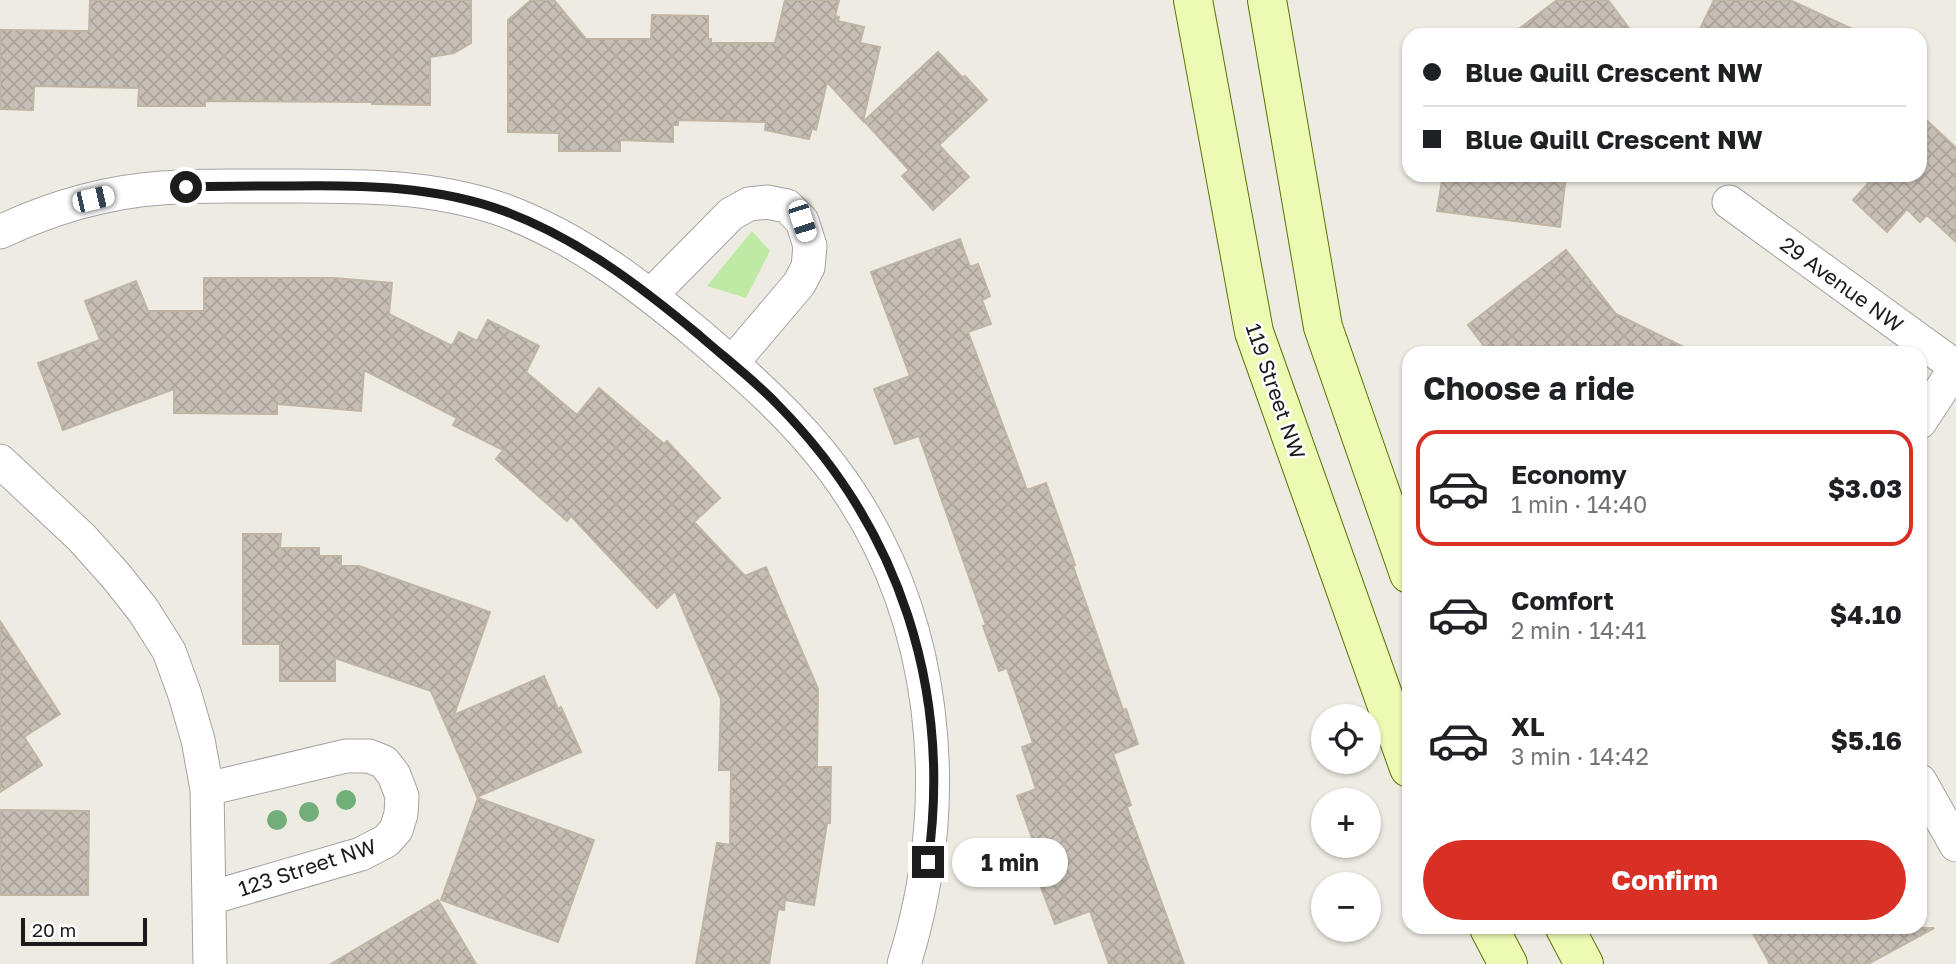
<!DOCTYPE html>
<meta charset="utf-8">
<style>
:root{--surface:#fff;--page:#f6f6f6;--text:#202124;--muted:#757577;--line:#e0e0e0;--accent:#d93025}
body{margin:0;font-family:"Golos Text",sans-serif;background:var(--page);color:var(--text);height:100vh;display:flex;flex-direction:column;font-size:26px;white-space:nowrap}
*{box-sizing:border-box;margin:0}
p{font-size:23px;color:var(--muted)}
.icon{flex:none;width:38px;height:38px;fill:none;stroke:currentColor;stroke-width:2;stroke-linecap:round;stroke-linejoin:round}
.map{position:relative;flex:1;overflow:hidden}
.sheet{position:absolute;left:1402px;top:346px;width:525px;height:588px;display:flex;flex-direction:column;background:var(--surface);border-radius:21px;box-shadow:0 2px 5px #0004}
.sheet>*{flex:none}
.top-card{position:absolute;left:1402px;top:28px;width:525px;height:154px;border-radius:21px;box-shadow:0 2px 5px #0004;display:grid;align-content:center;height:154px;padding:0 21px;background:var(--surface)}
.controls{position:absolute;left:1311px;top:704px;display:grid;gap:14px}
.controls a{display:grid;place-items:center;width:70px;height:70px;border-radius:50%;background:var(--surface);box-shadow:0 2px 5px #0004;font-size:35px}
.scale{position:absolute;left:21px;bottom:18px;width:126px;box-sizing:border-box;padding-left:7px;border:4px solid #1c1c1c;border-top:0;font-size:19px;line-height:24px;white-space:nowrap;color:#1c1c1c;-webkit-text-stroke:5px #fff;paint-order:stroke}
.end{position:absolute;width:32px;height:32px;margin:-16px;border:9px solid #1c1c1c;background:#fff;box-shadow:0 0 0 4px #fff}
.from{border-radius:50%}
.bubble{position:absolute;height:49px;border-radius:24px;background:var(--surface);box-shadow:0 2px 5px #0004;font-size:23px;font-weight:700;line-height:49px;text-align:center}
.car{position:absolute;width:21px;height:42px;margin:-21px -10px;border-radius:9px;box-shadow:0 0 5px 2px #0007;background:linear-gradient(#fff 24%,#345 0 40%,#fff 0 76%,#345 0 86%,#fff 0)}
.top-card b{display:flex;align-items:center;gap:24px;height:66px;font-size:26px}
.top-card b+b{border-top:2px solid var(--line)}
.top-card i{width:18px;height:18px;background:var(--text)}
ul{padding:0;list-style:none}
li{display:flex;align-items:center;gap:21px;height:116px;margin:0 14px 10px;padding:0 7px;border:4px solid transparent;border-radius:21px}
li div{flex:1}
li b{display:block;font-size:26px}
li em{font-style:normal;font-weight:700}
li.active{border-color:var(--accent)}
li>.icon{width:63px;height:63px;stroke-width:1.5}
h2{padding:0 21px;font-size:32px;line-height:84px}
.cta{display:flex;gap:14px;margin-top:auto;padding:14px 21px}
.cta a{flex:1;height:80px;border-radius:42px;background:var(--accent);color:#fff;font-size:28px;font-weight:700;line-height:80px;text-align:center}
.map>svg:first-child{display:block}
.grass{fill:#beeaa6}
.building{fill:url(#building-cross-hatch);stroke:#c0b4a4;stroke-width:2}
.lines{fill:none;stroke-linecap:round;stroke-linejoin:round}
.street-casing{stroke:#a3a3a3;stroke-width:35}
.secondary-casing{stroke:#587403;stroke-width:40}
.street{stroke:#fff;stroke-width:33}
.secondary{stroke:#edfab4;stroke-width:38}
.tree{fill:#71ae79}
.route{stroke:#1c1c1c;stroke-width:9}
.labels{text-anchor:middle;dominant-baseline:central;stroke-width:5;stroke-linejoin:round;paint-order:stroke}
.street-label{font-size:21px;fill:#1c1c1c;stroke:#fff}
</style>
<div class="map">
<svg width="1956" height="964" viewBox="0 0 1956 964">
<defs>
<pattern id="building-cross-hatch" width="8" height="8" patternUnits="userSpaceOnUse" patternTransform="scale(1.75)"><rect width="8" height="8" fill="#c6bfb5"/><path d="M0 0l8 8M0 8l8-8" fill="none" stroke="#aaa49b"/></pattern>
</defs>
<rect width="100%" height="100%" fill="#eeece2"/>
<path class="grass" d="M 752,231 L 770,251 L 746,298 L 707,286 Z"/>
<path class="building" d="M 90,0 L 471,0 L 471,43 L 454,53 L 430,57 L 430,105 L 372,104 L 372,102 L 205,101 L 205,106 L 138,106 L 139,88 L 34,86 L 33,110 L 0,109 L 0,30 L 89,31 Z
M 531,0 L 554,0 L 586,39 L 651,39 L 652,15 L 708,16 L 708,39 L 711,39 L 711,43 L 775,43 L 785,0 L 839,0 L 835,16 L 839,17 L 838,21 L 864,27 L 860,43 L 880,47 L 863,121 L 827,82 L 816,130 L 812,128 L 809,139 L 765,130 L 766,122 L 678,120 L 678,125 L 673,125 L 673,142 L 620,140 L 620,151 L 559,151 L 559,133 L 508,132 L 508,20 Z
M 1557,0 L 1608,0 L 1634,35 L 1511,35 Z
M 1714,0 L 1790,0 L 1865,35 L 1697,35 Z
M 938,52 L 963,78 L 965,76 L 987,100 L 939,145 L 969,177 L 933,210 L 902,176 L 909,170 L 864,121 Z
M 1920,114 L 1956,148 L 1956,242 L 1927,215 L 1920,222 L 1907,209 L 1887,232 L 1853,200 L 1874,177 L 1872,175 L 1920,175 Z
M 1443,175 L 1566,175 L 1560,227 L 1437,211 Z
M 960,239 L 970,267 L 978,264 L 990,296 L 982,300 L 991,324 L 968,332 L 1027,490 L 1046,483 L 1075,565 L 1073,566 L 1123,710 L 1126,709 L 1138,744 L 1113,754 L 1131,805 L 1127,807 L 1184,964 L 1109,964 L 1090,911 L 1055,924 L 1037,877 L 1045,874 L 1017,796 L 1036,789 L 1022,747 L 1033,743 L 1007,668 L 999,671 L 983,626 L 986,625 L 919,436 L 895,444 L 874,389 L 910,376 L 871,272 Z
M 1566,250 L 1616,314 L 1698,354 L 1490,354 L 1468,325 Z
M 204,278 L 334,278 L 392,283 L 389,314 L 452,346 L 459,332 L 477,341 L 488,320 L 539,346 L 526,372 L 577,415 L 599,388 L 664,444 L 667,441 L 720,498 L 694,522 L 745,576 L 766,567 L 818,689 L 817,767 L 831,767 L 830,823 L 827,823 L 814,905 L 785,900 L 784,910 L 778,909 L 769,964 L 696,964 L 717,843 L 730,845 L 731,770 L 719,770 L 721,699 L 675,591 L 657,608 L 571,516 L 567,521 L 496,459 L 503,450 L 453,425 L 457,418 L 364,370 L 361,411 L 277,404 L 277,414 L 174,413 L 174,389 L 63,430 L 38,363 L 100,340 L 85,301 L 136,281 L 148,311 L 204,311 Z
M 243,534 L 281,534 L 280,548 L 319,548 L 319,556 L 341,556 L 341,566 L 359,566 L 490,612 L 454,715 L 544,676 L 558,709 L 561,707 L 581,752 L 477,797 L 431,691 L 335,658 L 335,681 L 280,681 L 280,644 L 243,644 Z
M 0,621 L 60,714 L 24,737 L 42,765 L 0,792 Z
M 478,798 L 594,840 L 558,942 L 441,900 Z
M 0,810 L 89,811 L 88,895 L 0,895 Z
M 438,900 L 476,964 L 331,964 Z
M 1750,928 L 1934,928 L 1868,964 L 1770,964 Z"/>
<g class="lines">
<g class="street-casing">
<path id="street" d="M 1729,202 L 1956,367
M 0,232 C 51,208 105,192 161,188 C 195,185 230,186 264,186 C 343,186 426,183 503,210 C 577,237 639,285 699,335 C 747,376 795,418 833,469 C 939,611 956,798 904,964
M 651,295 L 731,214 L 749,204 L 767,202 L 787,206 L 802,221 L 810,246 L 808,267 L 799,284 L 732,363
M 1920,422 L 1956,367
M 0,461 L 82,538 L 116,576 L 143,610 L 169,651 L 185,695 L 198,740 L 207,789 L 210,964
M 1920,781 L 1956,845
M 207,789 L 346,756 L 369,756 L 384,762 L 394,775 L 402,796 L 401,814 L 396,830 L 386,841 L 361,854 L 210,898"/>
</g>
<g class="secondary-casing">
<path id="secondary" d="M 1193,0 L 1254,332 L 1409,768
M 1267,0 L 1323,327 L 1409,574
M 1489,928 L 1508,964
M 1565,928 L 1584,964"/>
</g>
<use href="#street" class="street"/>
<use href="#secondary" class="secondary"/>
</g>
<g class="tree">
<circle cx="346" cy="800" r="10"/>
<circle cx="309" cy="812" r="10"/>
<circle cx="277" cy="820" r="10"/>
</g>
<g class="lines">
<path class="route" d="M 186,187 C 221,186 256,186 291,186 C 362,185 436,186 504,211 C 577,238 639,285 699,335 C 725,358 753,379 777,404 C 900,528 952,690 928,862"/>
</g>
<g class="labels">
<g class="street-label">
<text transform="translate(1842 284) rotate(36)">29 Avenue NW</text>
<text transform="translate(1276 391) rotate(71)">119 Street NW</text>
<text transform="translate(307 867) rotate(-18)">123 Street NW</text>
</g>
</g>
</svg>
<div class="controls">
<a><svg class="icon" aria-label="locate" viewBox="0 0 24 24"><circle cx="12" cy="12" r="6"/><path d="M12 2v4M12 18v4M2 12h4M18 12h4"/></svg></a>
<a>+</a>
<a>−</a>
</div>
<div class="scale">20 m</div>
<i class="end from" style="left:186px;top:187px"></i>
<i class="end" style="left:928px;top:862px"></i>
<div class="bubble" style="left:952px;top:838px;width:116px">1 min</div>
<i class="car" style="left:93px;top:199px;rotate:77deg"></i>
<i class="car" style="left:802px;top:221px;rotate:162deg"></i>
<div class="top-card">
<b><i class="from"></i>Blue Quill Crescent NW</b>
<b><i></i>Blue Quill Crescent NW</b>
</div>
<section class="sheet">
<h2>Choose a ride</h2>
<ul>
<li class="active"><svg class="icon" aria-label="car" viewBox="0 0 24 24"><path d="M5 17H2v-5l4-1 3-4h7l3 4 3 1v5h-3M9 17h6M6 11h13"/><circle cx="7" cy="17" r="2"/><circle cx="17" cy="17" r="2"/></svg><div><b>Economy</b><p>1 min · 14:40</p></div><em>$3.03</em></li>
<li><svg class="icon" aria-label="car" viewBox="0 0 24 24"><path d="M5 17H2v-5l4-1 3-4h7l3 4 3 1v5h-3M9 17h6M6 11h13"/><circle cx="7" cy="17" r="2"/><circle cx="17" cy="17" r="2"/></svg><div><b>Comfort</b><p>2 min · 14:41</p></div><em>$4.10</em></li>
<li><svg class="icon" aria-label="car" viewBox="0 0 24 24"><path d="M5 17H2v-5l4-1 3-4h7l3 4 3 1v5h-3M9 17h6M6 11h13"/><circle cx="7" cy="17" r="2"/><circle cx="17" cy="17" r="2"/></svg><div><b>XL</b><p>3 min · 14:42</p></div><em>$5.16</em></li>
</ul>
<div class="cta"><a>Confirm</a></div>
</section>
</div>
